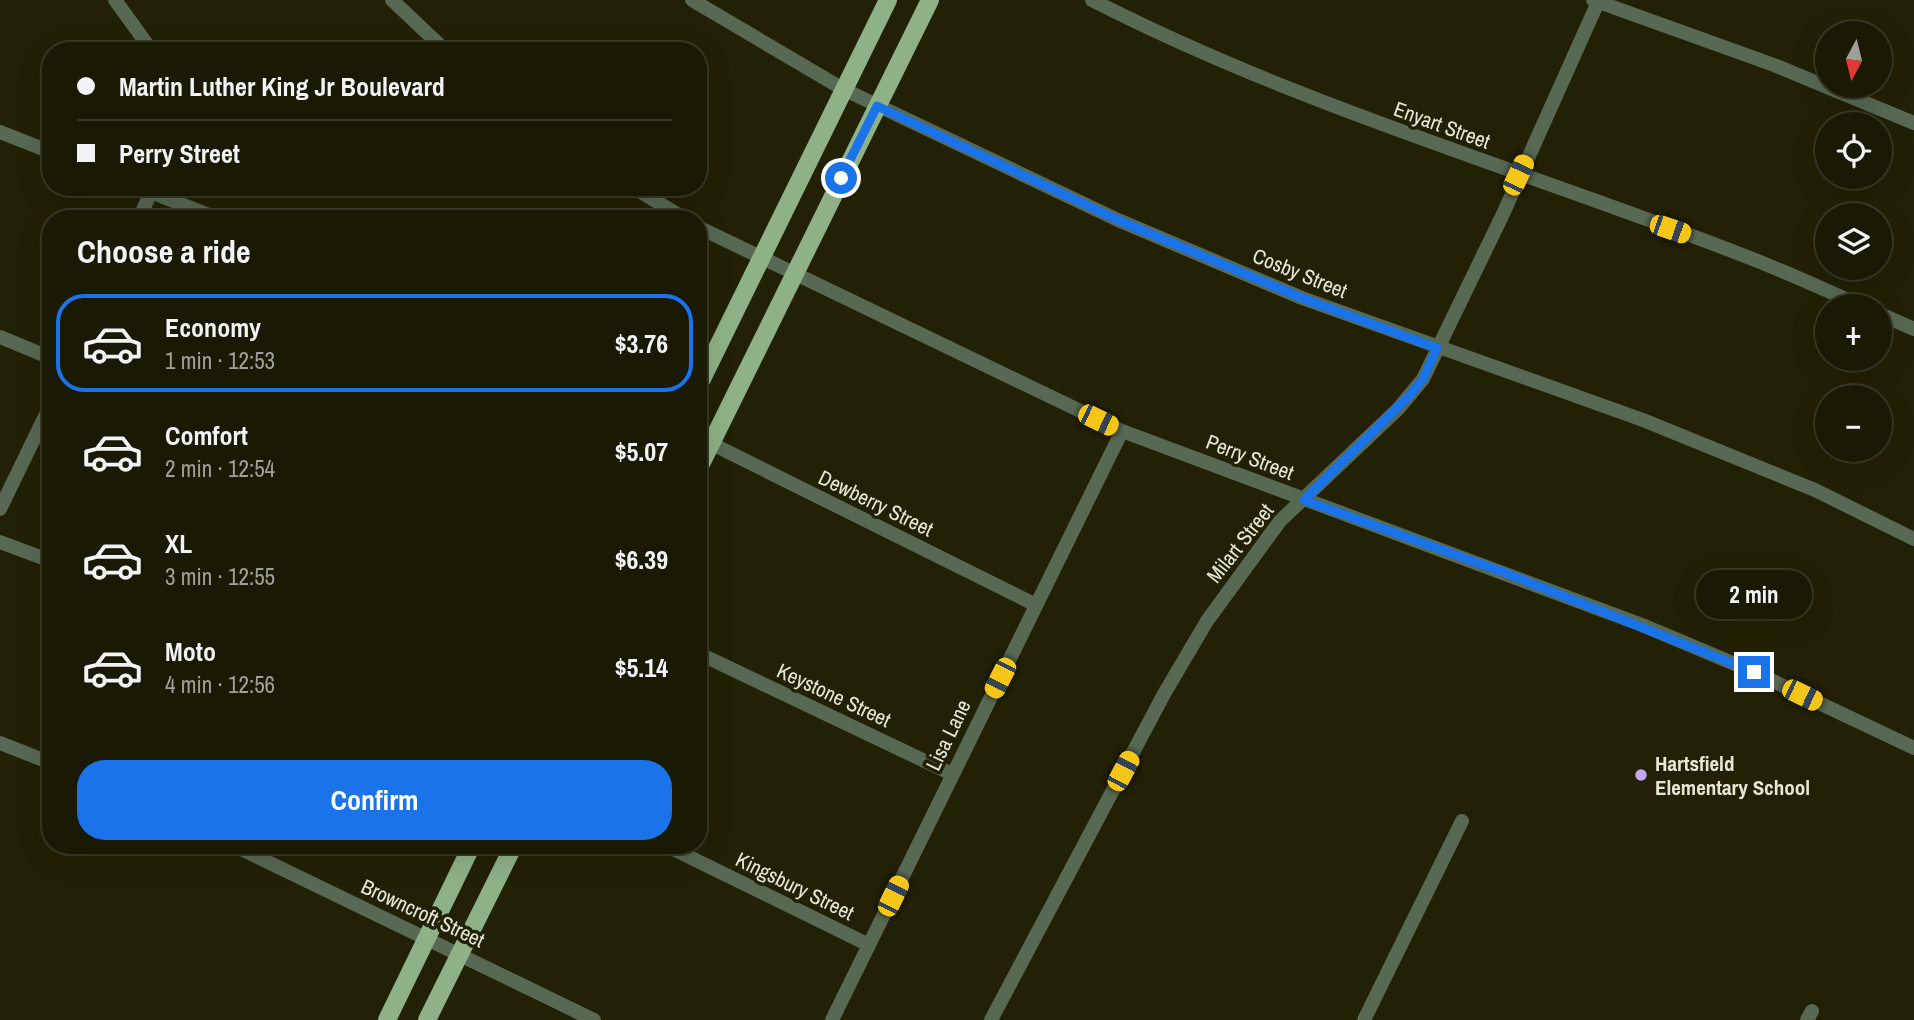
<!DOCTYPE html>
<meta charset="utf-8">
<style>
:root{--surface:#1a1904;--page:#23220e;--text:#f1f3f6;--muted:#9fa09a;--line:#383826;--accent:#1a73e8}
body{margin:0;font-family:"Archivo Narrow",sans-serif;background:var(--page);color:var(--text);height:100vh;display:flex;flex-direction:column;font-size:26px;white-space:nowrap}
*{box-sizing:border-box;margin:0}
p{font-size:23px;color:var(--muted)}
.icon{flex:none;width:38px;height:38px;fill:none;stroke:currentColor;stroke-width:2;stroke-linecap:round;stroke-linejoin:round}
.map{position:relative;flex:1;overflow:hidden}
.details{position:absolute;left:42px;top:210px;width:665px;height:644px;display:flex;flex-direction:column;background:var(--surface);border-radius:28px;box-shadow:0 7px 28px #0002,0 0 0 2px var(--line)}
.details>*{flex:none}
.top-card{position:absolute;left:42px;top:42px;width:665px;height:154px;border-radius:28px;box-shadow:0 7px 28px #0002,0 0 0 2px var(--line);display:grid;align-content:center;height:154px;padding:0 35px;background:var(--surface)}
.needle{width:46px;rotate:187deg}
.controls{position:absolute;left:1815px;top:21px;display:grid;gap:14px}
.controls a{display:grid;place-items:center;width:77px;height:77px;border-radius:50%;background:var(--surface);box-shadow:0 7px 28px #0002,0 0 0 2px var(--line);font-size:35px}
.end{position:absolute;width:32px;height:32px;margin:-16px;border:9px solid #1a73e8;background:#fff;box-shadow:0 0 0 4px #fff}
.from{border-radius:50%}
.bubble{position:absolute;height:49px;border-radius:24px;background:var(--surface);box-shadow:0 7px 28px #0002,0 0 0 2px var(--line);font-size:23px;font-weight:700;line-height:49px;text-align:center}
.car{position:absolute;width:21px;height:42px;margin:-21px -10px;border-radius:9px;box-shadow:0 0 5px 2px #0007;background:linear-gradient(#f5c518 24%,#345 0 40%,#f5c518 0 76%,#345 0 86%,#f5c518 0)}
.top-card b{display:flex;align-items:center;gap:24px;height:66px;font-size:26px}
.top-card b+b{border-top:2px solid var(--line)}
.top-card i{width:18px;height:18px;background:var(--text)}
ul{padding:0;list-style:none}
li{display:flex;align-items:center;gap:21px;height:98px;margin:0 14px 10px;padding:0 21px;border:4px solid transparent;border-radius:28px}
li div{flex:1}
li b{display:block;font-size:26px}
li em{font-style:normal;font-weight:700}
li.active{border-color:var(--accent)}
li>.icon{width:63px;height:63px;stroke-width:1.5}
h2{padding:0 35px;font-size:32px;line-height:84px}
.action{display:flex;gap:14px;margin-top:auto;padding:14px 35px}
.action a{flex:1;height:80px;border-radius:28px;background:var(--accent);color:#fff;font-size:28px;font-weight:700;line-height:80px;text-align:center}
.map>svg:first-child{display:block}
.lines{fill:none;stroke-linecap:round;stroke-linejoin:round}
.minor{stroke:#576853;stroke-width:14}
.major{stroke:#8eb187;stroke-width:18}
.route{stroke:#1a73e8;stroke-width:9}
.poi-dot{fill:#c1a8f3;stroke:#222105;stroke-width:2.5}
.labels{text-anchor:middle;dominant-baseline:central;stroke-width:7;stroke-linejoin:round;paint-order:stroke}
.street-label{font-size:21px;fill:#e7e7d7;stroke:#222105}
.poi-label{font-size:21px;font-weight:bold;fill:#e7e7d7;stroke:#222105;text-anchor:start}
</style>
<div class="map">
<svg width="1914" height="1020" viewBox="0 0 1914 1020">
<rect width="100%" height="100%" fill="#222105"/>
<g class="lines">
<path class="minor" d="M 115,0 L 152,51
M 392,0 L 446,51
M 692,0 L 843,89 L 1118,220 L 1302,298 L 1643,420 L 1815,490 L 1914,539
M 1092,0 C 1301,107 1527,171 1745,256 C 1784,271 1823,289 1862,306
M 1593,0 L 1774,65 L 1914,123
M 0,132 L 51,152
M 138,187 L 219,219
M 633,187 L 685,219
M 139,219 L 153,187
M 698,227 L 1122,431 L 1642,625 L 1754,672 L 1914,748
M 1880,314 L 1914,329
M 0,337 L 51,358
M 698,437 L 1036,605
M 0,509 L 51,404
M 0,542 L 51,561
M 698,653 L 952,774
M 0,743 L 51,763
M 233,845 L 594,1020
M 665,845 L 869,945
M 832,1020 L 1122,431
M 991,1020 L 1164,694 L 1207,621 L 1280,521 L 1398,409 L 1423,379 L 1503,214 L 1599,0
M 1364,1020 L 1462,821
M 1807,1020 L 1812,1011"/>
<path class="major" d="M 698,387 L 888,0
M 698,470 L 930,0
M 387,1020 L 472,845
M 427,1020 L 514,845"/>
</g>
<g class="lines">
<path class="route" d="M 841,178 L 877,106 L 1118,220 L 1302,298 L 1437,348 L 1423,379 L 1409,396 L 1304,500 L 1503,572 L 1754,672"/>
</g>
<circle class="poi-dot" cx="1641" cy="775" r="7"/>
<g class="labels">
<g class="street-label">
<text transform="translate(1442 125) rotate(20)">Enyart Street</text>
<text transform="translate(1300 273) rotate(22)">Cosby Street</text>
<text transform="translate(1250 457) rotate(21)">Perry Street</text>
<text transform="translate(876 503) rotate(26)">Dewberry Street</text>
<text transform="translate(1240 543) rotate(-52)">Milart Street</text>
<text transform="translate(834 695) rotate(25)">Keystone Street</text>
<text transform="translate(948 735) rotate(-64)">Lisa Lane</text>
<text transform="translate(795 886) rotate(26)">Kingsbury Street</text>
<text transform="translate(423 913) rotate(25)">Browncroft Street</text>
</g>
<g class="poi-label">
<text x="1655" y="763">Hartsfield<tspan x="1655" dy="24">Elementary School</tspan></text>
</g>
</g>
</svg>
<div class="controls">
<a><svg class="needle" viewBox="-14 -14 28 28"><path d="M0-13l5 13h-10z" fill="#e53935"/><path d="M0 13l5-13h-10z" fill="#9fa09a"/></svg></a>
<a><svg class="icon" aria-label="locate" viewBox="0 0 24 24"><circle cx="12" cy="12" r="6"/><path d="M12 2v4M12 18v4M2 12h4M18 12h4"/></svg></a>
<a><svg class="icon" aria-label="layers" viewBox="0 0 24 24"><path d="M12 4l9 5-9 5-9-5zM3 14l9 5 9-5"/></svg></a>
<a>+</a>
<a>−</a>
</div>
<i class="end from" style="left:841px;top:178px"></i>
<i class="end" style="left:1754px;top:672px"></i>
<div class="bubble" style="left:1696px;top:570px;width:116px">2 min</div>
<i class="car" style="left:1518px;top:175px;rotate:25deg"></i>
<i class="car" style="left:1670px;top:229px;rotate:109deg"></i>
<i class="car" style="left:1098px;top:420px;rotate:116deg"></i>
<i class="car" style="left:1000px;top:678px;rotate:207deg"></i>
<i class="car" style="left:1802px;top:695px;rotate:116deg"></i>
<i class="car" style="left:1123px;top:771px;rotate:28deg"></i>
<i class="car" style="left:893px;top:896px;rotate:26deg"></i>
<div class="top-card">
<b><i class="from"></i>Martin Luther King Jr Boulevard</b>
<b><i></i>Perry Street</b>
</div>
<section class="details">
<h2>Choose a ride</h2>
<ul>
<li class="active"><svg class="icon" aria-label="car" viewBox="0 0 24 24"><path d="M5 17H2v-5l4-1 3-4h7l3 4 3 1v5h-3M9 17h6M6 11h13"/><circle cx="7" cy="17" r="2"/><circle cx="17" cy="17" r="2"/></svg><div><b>Economy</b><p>1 min · 12:53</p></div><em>$3.76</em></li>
<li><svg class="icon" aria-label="car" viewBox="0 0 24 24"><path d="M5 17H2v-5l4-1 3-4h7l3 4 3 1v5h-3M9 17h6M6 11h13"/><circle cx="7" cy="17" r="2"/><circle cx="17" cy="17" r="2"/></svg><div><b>Comfort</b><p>2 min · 12:54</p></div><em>$5.07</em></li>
<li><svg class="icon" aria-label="car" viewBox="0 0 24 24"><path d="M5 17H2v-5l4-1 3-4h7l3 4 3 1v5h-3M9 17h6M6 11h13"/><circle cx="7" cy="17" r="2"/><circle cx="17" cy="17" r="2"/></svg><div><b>XL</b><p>3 min · 12:55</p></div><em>$6.39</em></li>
<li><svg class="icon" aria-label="car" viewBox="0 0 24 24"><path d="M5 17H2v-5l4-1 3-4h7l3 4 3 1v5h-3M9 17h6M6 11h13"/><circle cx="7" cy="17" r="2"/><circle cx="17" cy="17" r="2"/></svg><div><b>Moto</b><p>4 min · 12:56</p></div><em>$5.14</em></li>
</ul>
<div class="action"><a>Confirm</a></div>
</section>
</div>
